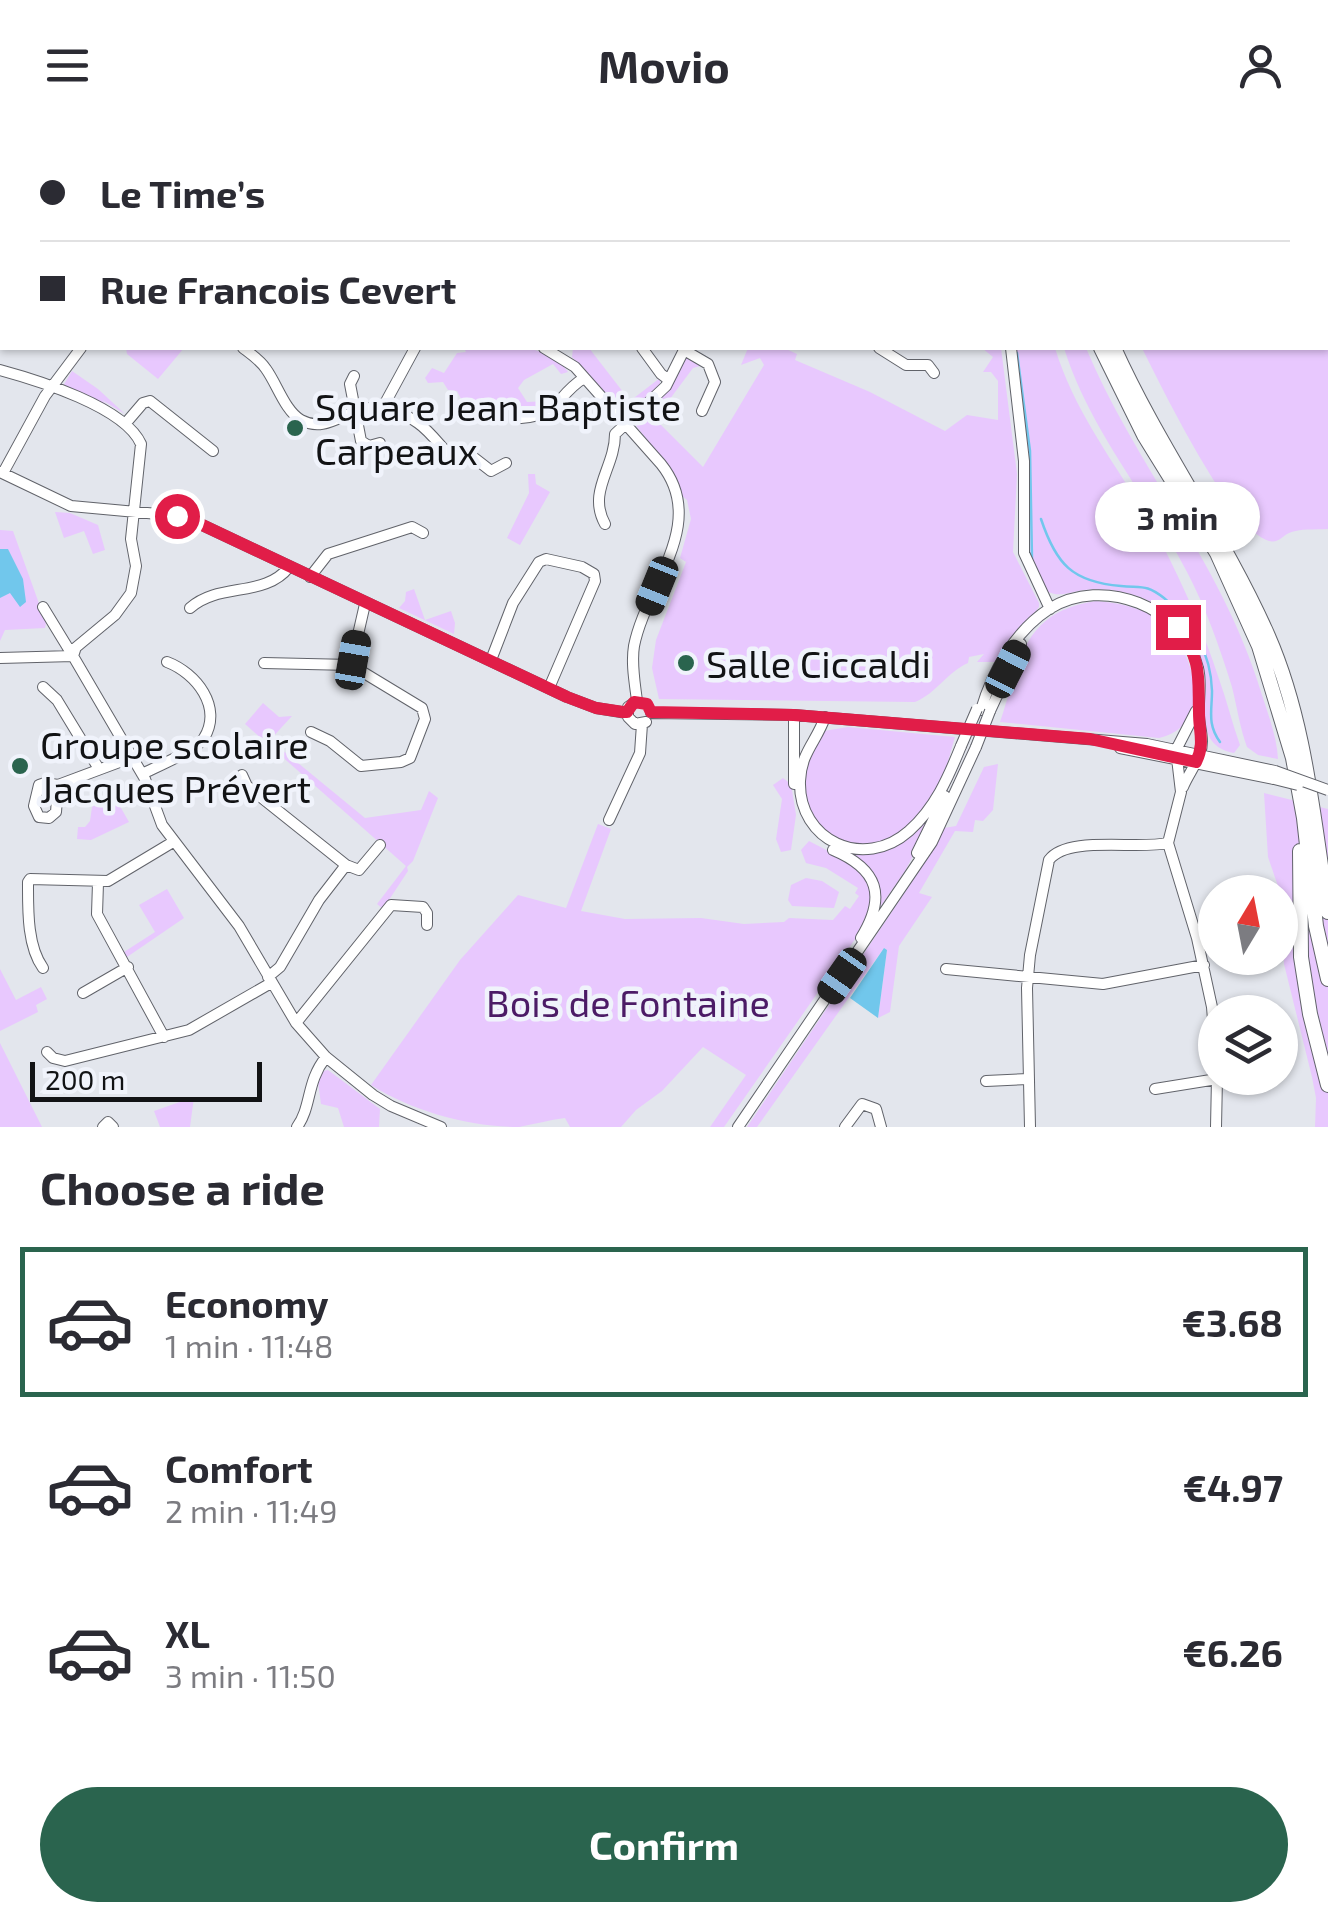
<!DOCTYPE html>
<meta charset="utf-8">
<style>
:root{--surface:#fff;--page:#f2f2f3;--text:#2b2b33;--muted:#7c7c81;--line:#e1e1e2;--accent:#2a644e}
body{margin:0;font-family:"Exo 2",sans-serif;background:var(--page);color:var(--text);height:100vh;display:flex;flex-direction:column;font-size:38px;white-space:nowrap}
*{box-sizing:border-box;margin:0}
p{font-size:32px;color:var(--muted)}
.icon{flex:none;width:55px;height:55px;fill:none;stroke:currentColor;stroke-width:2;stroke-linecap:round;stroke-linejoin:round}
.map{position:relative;height:997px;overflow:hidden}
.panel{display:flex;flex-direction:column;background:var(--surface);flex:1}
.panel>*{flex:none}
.hud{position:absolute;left:0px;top:0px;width:1330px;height:220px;box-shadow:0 2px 8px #0004;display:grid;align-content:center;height:220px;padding:0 40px;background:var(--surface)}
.needle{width:65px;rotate:10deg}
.tools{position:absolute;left:1198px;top:745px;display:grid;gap:20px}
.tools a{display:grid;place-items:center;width:100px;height:100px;border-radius:50%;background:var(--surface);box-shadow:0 2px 8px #0004;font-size:50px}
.scale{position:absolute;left:30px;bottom:25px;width:232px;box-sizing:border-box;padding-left:10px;border:5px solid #121315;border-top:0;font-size:28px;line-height:35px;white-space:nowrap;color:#121315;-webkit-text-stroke:8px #f0f3fb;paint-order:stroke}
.end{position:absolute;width:45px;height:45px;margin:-22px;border:12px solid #e11d48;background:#fff;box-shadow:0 0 0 5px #fff}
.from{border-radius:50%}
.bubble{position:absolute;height:70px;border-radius:35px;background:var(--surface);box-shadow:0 2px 8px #0004;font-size:32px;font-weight:700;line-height:70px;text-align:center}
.car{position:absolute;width:30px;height:60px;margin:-30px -15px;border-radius:12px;box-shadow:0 0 8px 2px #0007;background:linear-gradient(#222 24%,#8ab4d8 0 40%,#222 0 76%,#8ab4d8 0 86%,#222 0)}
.hud b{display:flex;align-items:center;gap:35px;height:95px;font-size:38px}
.hud b+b{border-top:2px solid var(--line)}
.hud i{width:25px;height:25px;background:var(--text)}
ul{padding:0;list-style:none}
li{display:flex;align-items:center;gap:30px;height:150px;margin:0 20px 15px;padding:0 20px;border:5px solid transparent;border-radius:0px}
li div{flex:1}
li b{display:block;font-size:38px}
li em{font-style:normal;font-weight:700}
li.current{border-color:var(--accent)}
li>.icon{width:90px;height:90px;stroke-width:1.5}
h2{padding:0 40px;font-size:45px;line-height:120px}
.action{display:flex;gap:20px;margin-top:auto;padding:20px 40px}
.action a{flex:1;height:115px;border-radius:60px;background:var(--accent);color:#fff;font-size:40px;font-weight:700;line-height:115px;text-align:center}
header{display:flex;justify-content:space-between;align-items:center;height:130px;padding:0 40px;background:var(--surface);font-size:45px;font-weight:700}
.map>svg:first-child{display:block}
.green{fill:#e8c8fe}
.water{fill:#71c7ec}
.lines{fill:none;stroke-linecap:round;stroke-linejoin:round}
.stream{stroke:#71c7ec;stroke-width:2.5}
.minor-casing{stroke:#61636a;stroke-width:12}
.highway-casing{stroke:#61636a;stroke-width:16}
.minor{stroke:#fff;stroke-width:10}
.highway{stroke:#fff;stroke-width:14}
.minor-bridge-casing{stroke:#61636a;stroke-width:12;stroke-linecap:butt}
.minor-bridge{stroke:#fff;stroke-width:10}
.route{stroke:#e11d48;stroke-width:12}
.poi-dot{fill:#2a644e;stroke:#f0f3fb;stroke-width:4}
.labels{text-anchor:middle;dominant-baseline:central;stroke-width:9;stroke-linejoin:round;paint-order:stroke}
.poi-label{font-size:38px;fill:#121315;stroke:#f0f3fb;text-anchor:start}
.park-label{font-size:38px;fill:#4c1b66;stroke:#f0f3fb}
</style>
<header><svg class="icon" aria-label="menu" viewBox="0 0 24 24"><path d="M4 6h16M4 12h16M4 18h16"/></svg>Movio<svg class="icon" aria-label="person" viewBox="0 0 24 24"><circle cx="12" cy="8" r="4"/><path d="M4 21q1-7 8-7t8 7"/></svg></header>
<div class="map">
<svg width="1328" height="997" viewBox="0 0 1328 997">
<rect width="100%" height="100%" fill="#e3e6ed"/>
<path class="green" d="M 1328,101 L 1328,399 C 1316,400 1300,398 1289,403 C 1281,407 1279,413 1269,411 C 1232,402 1160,254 1142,218 L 1328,218 Z
M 126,218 L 184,218 L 158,249 L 127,224 Z
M 464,218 C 498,218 547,209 568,242 L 561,244 L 553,234 L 524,250 L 518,258 L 527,272 L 548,271 L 550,263 L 557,265 L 551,279 L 534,281 L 527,276 L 518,277 L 517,273 L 495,270 L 484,282 L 470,286 L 457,261 L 448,260 L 443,252 L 428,253 L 425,248 L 432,238 L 444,243 L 457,223 L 466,222 Z
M 573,218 L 589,218 L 630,271 L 660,248 L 660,254 L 634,278 L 624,283 L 572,227 Z
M 748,218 L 784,218 L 797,224 L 795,230 L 870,262 L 945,301 L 967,285 L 998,290 L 998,251 L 991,242 L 983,242 L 993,227 L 982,218 L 1001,218 L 1017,344 L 1013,422 L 1039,473 L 1039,477 L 997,532 L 977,532 L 984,524 L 969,527 L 968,533 C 947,542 937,563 915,572 L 659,569 L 652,538 L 656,510 L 686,432 L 680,428 L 691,389 L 687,370 L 681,365 L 672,343 L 634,293 L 683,229 L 687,226 L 706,238 L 700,236 L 693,238 L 655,289 L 703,337 L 764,235 L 760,228 L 741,235 Z
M 1014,218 L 1055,218 C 1077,291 1127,347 1162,414 C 1184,457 1204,502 1219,549 C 1227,571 1232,593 1240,615 L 1234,623 C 1191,615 1210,571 1204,539 C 1201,524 1191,510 1182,497 C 1162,469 1118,456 1084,460 C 1069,462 1060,468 1046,461 L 1032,434 L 1027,416 L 1027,317 Z
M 1064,218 L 1086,218 C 1137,339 1222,433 1261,562 C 1268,584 1277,607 1278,629 L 1258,625 L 1247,617 C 1240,598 1237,577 1232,557 C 1220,518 1206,478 1187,442 C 1148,367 1089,299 1064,218 Z
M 72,241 L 98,259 L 125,284 L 102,270 L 117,285 L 63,256 Z
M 528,344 L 535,344 L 536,354 L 550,362 L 520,415 L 507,408 L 529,363 Z
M 55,382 L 70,383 L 98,395 L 105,420 L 93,424 L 84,401 L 64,408 Z
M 0,400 L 13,401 L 46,493 L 45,498 L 5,500 L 0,511 Z
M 414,459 L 425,490 L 451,481 L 455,493 L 454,504 L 399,478 L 405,471 L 406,462 Z
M 1096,471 C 1116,473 1138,476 1156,488 C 1193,512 1218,595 1159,608 L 1000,592 C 1020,534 1020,482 1096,471 Z
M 263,573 L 279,587 L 292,586 L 270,610 L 365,688 L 421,680 L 429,661 L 438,668 L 413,731 L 407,737 L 408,741 L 383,779 L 377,774 L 406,736 L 245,594 Z
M 848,597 L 955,607 C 949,627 943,654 931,672 C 866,769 759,686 824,601 Z
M 998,634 L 993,680 L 983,691 L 975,690 L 973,702 L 955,701 L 919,763 L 932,767 L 899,816 L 890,882 L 878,888 L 887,820 L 884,818 L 757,997 L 747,997 L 922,737 L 944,698 L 956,696 L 984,637 Z
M 783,648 L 791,654 L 796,685 L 791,720 L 781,722 L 776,709 L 782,669 L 773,655 Z
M 1264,663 L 1328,679 L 1328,997 L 1315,997 L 1316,968 L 1312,947 L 1284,834 L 1280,762 L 1268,727 Z
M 113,664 L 129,692 L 91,710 L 77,709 L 78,697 L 85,697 L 90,691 L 92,677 Z
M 930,683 L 934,686 L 905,741 L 878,780 C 874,753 873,737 848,723 L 872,722 Z
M 598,694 L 611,699 L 581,781 L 625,789 L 701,788 L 744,794 L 784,792 L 789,788 L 833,790 L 845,776 L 850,779 L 859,766 L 855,763 L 858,758 L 826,738 L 806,733 L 801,720 L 809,711 L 859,737 L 872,762 L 867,792 L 724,997 L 710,997 L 746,945 L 703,917 L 662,961 L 636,980 L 621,997 L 570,997 L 565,988 C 549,990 535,994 519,997 C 469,997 412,981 371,955 L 460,830 L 518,765 L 566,778 Z
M 806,748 L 822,751 L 839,762 L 834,778 L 792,776 L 788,770 L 791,755 Z
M 167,759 L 184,788 L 127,827 L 124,822 L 155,802 L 139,775 Z
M 0,839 L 16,870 L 41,857 L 47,869 L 36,875 L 38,882 L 0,901 Z
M 0,913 L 42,997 L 0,997 Z
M 328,940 L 380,979 L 379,997 L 344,997 L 338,978 L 321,974 L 318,952 L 323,941 Z
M 194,967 L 190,997 L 160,997 L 154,981 Z"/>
<path class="water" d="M 0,419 L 8,419 L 23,449 L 26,472 L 20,477 L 10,463 L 0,468 Z
M 884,818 L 887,820 L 878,888 L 850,868 Z"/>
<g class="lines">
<path class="stream" d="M 1017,223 L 1030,321 L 1032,429
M 1041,389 C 1056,434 1072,452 1121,456 C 1142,458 1146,454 1164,468 C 1193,491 1211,524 1212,561 C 1212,581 1207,594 1220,612"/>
<g class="minor-casing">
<path id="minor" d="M 112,0 L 117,2
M 498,0 L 502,2
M 994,0 L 994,2
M 1214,0 L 1214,2
M 211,2 L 213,0
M 434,2 L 435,0
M 515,2 L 517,0
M 675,2 L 676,0
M 876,2 L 876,0
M 1207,2 L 1207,0
M 243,218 C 251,224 260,230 266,239 C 277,254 285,281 301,290 C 338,310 357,251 418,293 C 431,302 440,316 451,327 L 473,327 L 491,341 L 506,333
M 544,218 L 575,237 L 661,334 C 709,394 646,455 634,516 C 631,534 635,554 637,571
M 642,218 L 661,244 L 669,250
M 879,218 L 906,235 L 928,235 L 934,243
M 1011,218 L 1024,331 L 1024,423 L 1050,479
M 684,220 L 708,234 L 715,252 L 702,281
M 0,240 C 37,250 125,277 141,314 L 131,409 L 136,436 L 131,463 L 115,485 L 74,519
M 354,246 L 350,254 L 361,311 L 369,316 L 380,313
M 383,277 L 415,218
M 521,288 C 562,285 554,267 584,248
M 125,294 L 143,273 L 150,271 L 213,321
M 0,342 L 71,376 L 169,385 L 198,393 L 567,567 L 596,578 L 627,583
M 3,343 L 45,266 L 81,218
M 605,394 C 587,361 615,338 615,304 L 666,256 L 685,218
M 310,447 L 328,424 L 412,397 L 423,403
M 43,477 L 68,518 L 75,520 L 73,526 L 145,649 L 162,695 L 239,796 L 296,893 L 326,927 L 373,965 L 391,976 L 441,997
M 190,478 C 219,452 265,468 289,437
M 0,528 L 73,526
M 491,530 L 513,473 L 539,432 L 546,429 L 582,437 L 594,444 L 595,451 L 549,558
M 264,533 L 351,535
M 43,557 L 57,570 L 99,639
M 637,571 L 628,577 L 628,587 L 635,594 L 646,592
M 981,580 C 992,542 1015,501 1049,479 C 1103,445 1184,477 1198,538 C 1202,553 1198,569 1199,585 C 1199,597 1205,610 1200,623 C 1196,635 1188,645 1183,657
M 990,581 L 1021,514
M 651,583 L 794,585 L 1147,614 L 1275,641
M 825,587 C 817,611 801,622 800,651 C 798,711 864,741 909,701 C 935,678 948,648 961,616
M 311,602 L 330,611 L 361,636 L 401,632 L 410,628 L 425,589 L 422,578 L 351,535 L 365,474
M 1120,618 L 1274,649
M 1176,620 L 1196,581
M 142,644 C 156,637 197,620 204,608 C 223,577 196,543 167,532
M 242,645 L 247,656 L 346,735 L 319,770 L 280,837 L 268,847
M 794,654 L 794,585
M 58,655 L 56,682 L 49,688 L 39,687 L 34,676 L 39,655 L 45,653 L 58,655 L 133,627
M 609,690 L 640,623 L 642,594
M 1168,713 L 1197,808 L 1212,877 L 1215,914
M 833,720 C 878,739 887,766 861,808
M 917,723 L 945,666
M 346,735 L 359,740 L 380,715
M 98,753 L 97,784 L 164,907
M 43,838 C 27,816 28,779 28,752 L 30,749 L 108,751 L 173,712
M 946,839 L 1103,854 L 1204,835
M 83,863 L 128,837
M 296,893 L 391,775 L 423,777 L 427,783 L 427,795
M 47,922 L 53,928 L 65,931 L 189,900 L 271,853
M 986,951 L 1029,949
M 1155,959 L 1217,949
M 103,997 L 108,992 L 113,997
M 297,997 C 312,976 306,952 326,927
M 738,997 L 932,712 L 976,617
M 845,997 L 862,974 L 876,979 L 881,997
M 1030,997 L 1027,858 L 1030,825 L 1049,730 C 1067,705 1137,720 1168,713 L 1181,662 L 1176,620
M 1216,997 L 1217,948"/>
</g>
<g class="highway-casing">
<path id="highway" d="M 1043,0 L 1043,2
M 1055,0 L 1055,2
M 1101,218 L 1144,305 L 1217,423 L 1259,516 L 1293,628 L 1304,688 L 1316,796 L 1328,849
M 1114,218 C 1159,318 1224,406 1268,506 C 1306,593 1313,690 1328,782
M 1300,721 L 1301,827 L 1310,884 L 1328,955"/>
</g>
<use href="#minor" class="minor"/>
<use href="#highway" class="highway"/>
<g class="minor-bridge-casing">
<path id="minor-bridge" d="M 961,616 L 977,579
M 976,617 L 990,581
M 1275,641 L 1328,660
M 1274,649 L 1298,655"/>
</g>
<use href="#minor-bridge" class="minor-bridge"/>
</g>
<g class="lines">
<path class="route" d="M 177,386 L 198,393 L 567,567 L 596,578 L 623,582 L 627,582 L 634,572 L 647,574 L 651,582 L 794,585 L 1090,609 L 1196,632 C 1205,614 1199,602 1199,583 C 1198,542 1202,533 1178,497"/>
</g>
<g class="poi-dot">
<circle cx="295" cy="298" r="10"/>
<circle cx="686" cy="533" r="10"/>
<circle cx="20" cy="636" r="10"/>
</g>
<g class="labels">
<g class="poi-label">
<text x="315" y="276">Square Jean-Baptiste<tspan x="315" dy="44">Carpeaux</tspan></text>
<text x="706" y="533">Salle Ciccaldi</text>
<text x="40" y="614">Groupe scolaire<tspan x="40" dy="44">Jacques Prévert</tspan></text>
</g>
<g class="park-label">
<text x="628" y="872">Bois de Fontaine</text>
</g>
</g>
</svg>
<div class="tools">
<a><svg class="needle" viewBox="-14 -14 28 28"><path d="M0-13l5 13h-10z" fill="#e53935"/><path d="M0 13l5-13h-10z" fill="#7c7c81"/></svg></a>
<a><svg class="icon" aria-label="layers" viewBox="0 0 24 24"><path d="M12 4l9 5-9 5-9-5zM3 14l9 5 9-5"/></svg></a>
</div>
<div class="scale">200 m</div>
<i class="end from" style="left:177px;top:386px"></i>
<i class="end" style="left:1178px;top:497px"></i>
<div class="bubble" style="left:1095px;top:352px;width:165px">3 min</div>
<i class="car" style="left:657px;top:456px;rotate:202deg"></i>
<i class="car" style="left:353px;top:530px;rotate:10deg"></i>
<i class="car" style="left:1008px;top:539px;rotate:27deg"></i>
<i class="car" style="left:842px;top:846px;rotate:215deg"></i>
<div class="hud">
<b><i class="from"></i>Le Time’s</b>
<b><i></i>Rue Francois Cevert</b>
</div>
</div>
<section class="panel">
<h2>Choose a ride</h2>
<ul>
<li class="current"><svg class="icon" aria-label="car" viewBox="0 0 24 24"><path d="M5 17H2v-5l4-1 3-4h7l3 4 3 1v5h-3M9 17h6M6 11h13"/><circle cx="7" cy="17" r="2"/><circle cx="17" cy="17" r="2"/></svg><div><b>Economy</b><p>1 min · 11:48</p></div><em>€3.68</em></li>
<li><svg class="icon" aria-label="car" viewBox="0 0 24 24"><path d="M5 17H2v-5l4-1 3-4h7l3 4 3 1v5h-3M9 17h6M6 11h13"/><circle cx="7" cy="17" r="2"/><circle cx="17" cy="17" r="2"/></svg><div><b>Comfort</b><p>2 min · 11:49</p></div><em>€4.97</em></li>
<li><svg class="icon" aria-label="car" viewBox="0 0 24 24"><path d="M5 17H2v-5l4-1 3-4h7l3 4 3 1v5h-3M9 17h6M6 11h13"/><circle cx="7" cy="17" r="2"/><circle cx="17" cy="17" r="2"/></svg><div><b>XL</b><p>3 min · 11:50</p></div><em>€6.26</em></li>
</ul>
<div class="action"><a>Confirm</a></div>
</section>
